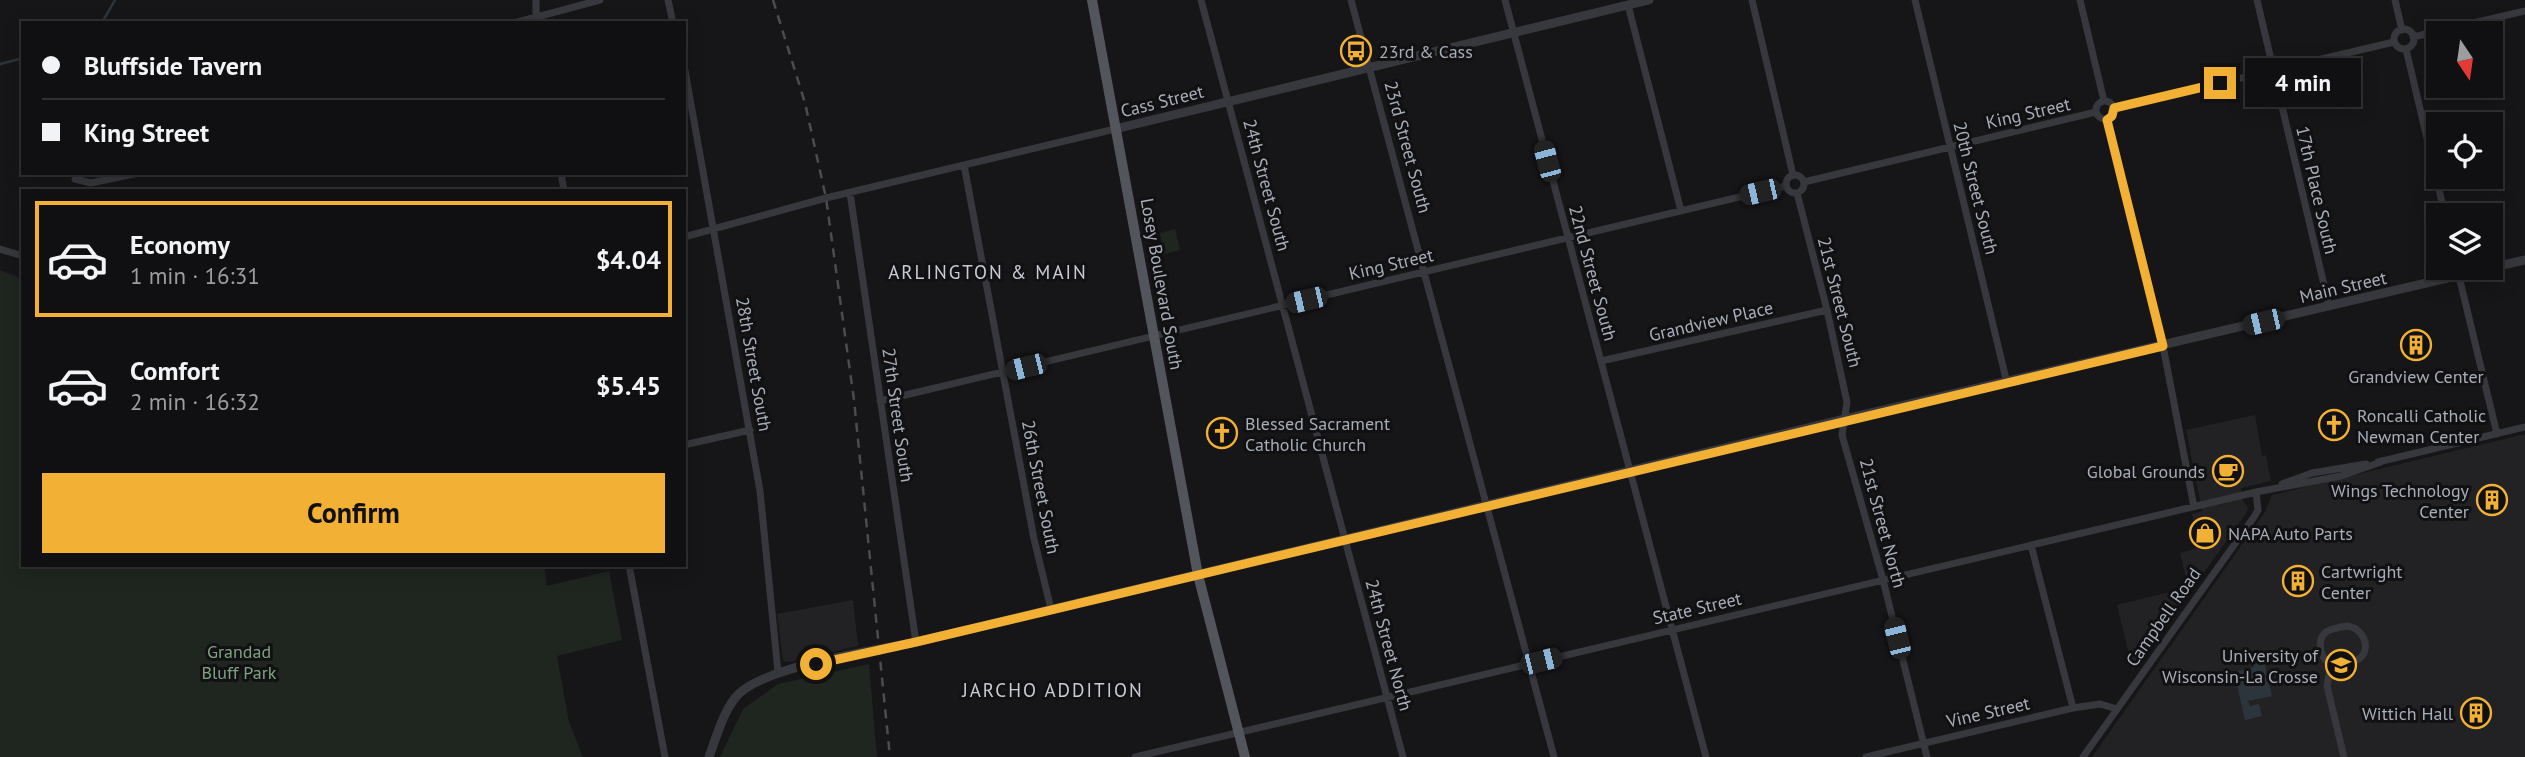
<!DOCTYPE html>
<meta charset="utf-8">
<style>
:root{--surface:#101012;--page:#19191b;--text:#f1f3f6;--muted:#9c9d9f;--line:#303032;--accent:#f2b134}
body{margin:0;font-family:"PT Sans",sans-serif;background:var(--page);color:var(--text);height:100vh;display:flex;flex-direction:column;font-size:26px;white-space:nowrap}
*{box-sizing:border-box;margin:0}
p{font-size:23px;color:var(--muted)}
.icon{flex:none;width:38px;height:38px;fill:none;stroke:currentColor;stroke-width:2;stroke-linecap:round;stroke-linejoin:round}
.map{position:relative;flex:1;overflow:hidden}
.details{position:absolute;left:21px;top:189px;width:665px;height:378px;display:flex;flex-direction:column;background:var(--surface);border-radius:0px;box-shadow:0 4px 18px #0003,0 0 0 2px var(--line)}
.details>*{flex:none}
.hud{position:absolute;left:21px;top:21px;width:665px;height:154px;border-radius:0px;box-shadow:0 4px 18px #0003,0 0 0 2px var(--line);display:grid;align-content:center;height:154px;padding:0 21px;background:var(--surface)}
.needle{width:46px;rotate:167deg}
.tools{position:absolute;left:2426px;top:21px;display:grid;gap:14px}
.tools a{display:grid;place-items:center;width:77px;height:77px;border-radius:0px;background:var(--surface);box-shadow:0 4px 18px #0003,0 0 0 2px var(--line);font-size:35px}
.end{position:absolute;width:32px;height:32px;margin:-16px;border:9px solid #f2b134;background:#111;box-shadow:0 0 0 4px #111}
.from{border-radius:50%}
.bubble{position:absolute;height:49px;border-radius:0px;background:var(--surface);box-shadow:0 4px 18px #0003,0 0 0 2px var(--line);font-size:23px;font-weight:700;line-height:49px;text-align:center}
.car{position:absolute;width:21px;height:42px;margin:-21px -10px;border-radius:9px;box-shadow:0 0 5px 2px #0007;background:linear-gradient(#222 24%,#8ab4d8 0 40%,#222 0 76%,#8ab4d8 0 86%,#222 0)}
.hud b{display:flex;align-items:center;gap:24px;height:66px;font-size:26px}
.hud b+b{border-top:2px solid var(--line)}
.hud i{width:18px;height:18px;background:var(--text)}
ul{padding:12px 0 0;list-style:none}
li{display:flex;align-items:center;gap:21px;height:116px;margin:0 14px 10px;padding:0 7px;border:4px solid transparent;border-radius:0px}
li div{flex:1}
li b{display:block;font-size:26px}
li em{font-style:normal;font-weight:700}
li.on{border-color:var(--accent)}
li>.icon{width:63px;height:63px;stroke-width:1.5}
.action{display:flex;gap:14px;margin-top:auto;padding:14px 21px}
.action a{flex:1;height:80px;border-radius:0px;background:var(--accent);color:#111;font-size:28px;font-weight:700;line-height:80px;text-align:center}
.map>svg:first-child{display:block}
.built{fill:#222225}
.green{fill:#1e261f}
.water{fill:#2c353c}
.lines{fill:none;stroke-linecap:round;stroke-linejoin:round}
.stream{stroke:#2c353c;stroke-width:2.5}
.minor{stroke:#37383d;stroke-width:7}
.tertiary{stroke:#37383d;stroke-width:9}
.primary{stroke:#53555c;stroke-width:10}
.rail{stroke:#4a4c52;stroke-width:2.5;stroke-dasharray:9 7;stroke-linecap:butt}
.route{stroke:#f2b134;stroke-width:9}
.labels{text-anchor:middle;dominant-baseline:central;stroke-width:6;stroke-linejoin:round;paint-order:stroke}
.poi-label{font-size:18px;fill:#a8adb8;stroke:#111113;text-anchor:start}
.street-label{font-size:18px;fill:#a8adb8;stroke:#111113}
.park-label{font-size:18px;fill:#7fa381;stroke:#111113}
.neighbourhood-label{font-size:19px;letter-spacing:2px;fill:#c9ccd4;stroke:#111113}
</style>
<div class="map">
<svg width="2525" height="757" viewBox="0 0 2525 757">
<rect width="100%" height="100%" fill="#161618"/>
<path class="built" d="M 2255,415 L 2262,456 L 2266,455 L 2271,481 L 2241,488 L 2243,501 L 2248,507 L 2247,512 L 2195,585 L 2187,582 L 2180,553 L 2198,548 L 2192,514 L 2202,511 L 2186,430 Z
M 2525,434 L 2525,757 L 2092,757 L 2265,512 L 2272,495 Z
M 2182,589 L 2186,595 L 2133,671 L 2117,605 Z
M 853,600 L 858,646 L 790,662 L 783,661 L 777,614 Z"/>
<path class="green" d="M 1175,229 L 1180,250 L 1164,254 L 1160,233 Z
M 0,270 L 23,279 L 23,565 L 544,565 L 547,586 L 609,571 L 622,640 L 557,656 L 569,722 L 583,757 L 0,757 Z
M 869,664 L 877,757 L 720,757 L 743,709 L 778,684 Z"/>
<path class="water" d="M 2264,661 L 2272,696 L 2248,701 L 2250,706 L 2259,704 L 2262,716 L 2245,720 L 2234,672 L 2254,667 L 2254,664 Z"/>
<g class="lines">
<path class="stream" d="M 97,23 L 104,19 L 115,0
M 0,64 L 23,58"/>
<path class="minor" d="M 668,0 L 673,23
M 1201,0 L 1403,757
M 1351,0 L 1554,757
M 1505,0 L 1706,757
M 1752,0 L 1793,175
M 1915,0 L 2007,383
M 2080,0 L 2104,101
M 2257,0 L 2329,306
M 2395,0 L 2402,30
M 1628,5 L 1681,211
M 536,22 L 536,0
M 514,23 L 600,0
M2394 39a10 10 0 1 1 20 0a10 10 0 1 1-20 0Z
M 2413,37 L 2525,11
M 2406,49 L 2445,215
M 684,65 L 760,491 L 778,672
M2096 110a9 9 0 1 1 18 0a9 9 0 1 1-18 0Z
M 2114,108 L 2394,42
M 2107,119 L 2163,346 L 2194,507
M 964,165 L 1034,539 L 1051,609
M 561,173 L 564,191
M1786 184a9 9 0 1 1 18 0a9 9 0 1 1-18 0Z
M 75,179 L 91,183 L 138,173
M 1804,182 L 2096,112
M 850,193 L 916,642
M 1797,193 L 1827,310 L 1847,402 L 1842,435 L 1883,580 L 1927,757
M 684,237 L 826,198 L 1115,129
M 0,249 L 23,256
M 2457,268 L 2497,434
M 1601,361 L 1827,310
M 880,401 L 1786,186
M 684,445 L 750,430
M 2378,462 L 2525,427
M 2282,484 L 2312,473 L 2366,464
M 2031,545 L 2073,708
M 629,565 L 665,757
M 2347,626 C 2362,627 2373,648 2359,659 C 2355,662 2348,662 2343,663 C 2339,664 2336,666 2332,664 C 2320,660 2316,640 2326,632 C 2331,628 2341,627 2347,626 Z
M 2331,664 L 2327,686 L 2344,757
M 1135,757 L 2256,492 L 2341,476 L 2381,462
M 1866,757 L 2073,708 L 2100,704 L 2117,709
M 2083,757 L 2254,517 L 2258,510 L 2256,492"/>
<path class="tertiary" d="M 1115,129 L 1649,0
M 709,757 C 716,738 722,715 735,698 C 760,666 874,651 916,642 L 1845,419 L 2525,260"/>
<path class="primary" d="M 1092,0 L 1198,575 L 1245,757"/>
<path class="rail" d="M 773,0 L 805,103 L 826,198 L 854,400 L 890,757"/>
</g>
<g class="lines">
<path class="route" d="M 816,664 L 916,642 L 2163,346 L 2107,120 L 2112,116 L 2114,108 L 2220,83"/>
</g>
<defs>
<g id="bus-ring" transform="scale(1.575)"><circle r="9.5" fill="#111113" stroke="#f2b134" stroke-width="1.5"/><path d="M-5-6H5V4H4V6H2V4H-2V6H-4V4H-5ZM-3.5-4V0h7V-4ZM-3.5 1.2v1.5H-2V1.2ZM2 1.2v1.5H3.5V1.2Z" fill="#f2b134"/></g>
<g id="building-ring" transform="scale(1.575)"><circle r="9.5" fill="#111113" stroke="#f2b134" stroke-width="1.5"/><path d="M-4-6H4V6H1V3H-1V6H-4ZM-2.5-4.3h1.7v1.8h-1.7ZM.8-4.3h1.7v1.8H.8ZM-2.5-1h1.7V.8h-1.7ZM.8-1h1.7V.8H.8Z" fill="#f2b134"/></g>
<g id="church-ring" transform="scale(1.575)"><circle r="9.5" fill="#111113" stroke="#f2b134" stroke-width="1.5"/><path d="M-1.2-6h2.4v3.5h3.3v2.4h-3.3V6h-2.4V-.1h-3.3v-2.4h3.3Z" fill="#f2b134"/></g>
<g id="cafe-ring" transform="scale(1.575)"><circle r="9.5" fill="#111113" stroke="#f2b134" stroke-width="1.5"/><path d="M-5.5-4.5H6V0H3Q3 3.5 0 3.5H-2.5Q-5.5 3.5-5.5 0ZM3-3.2v2h1.7v-2ZM-6 4.5H4V6H-6Z" fill="#f2b134"/></g>
<g id="shop-ring" transform="scale(1.575)"><circle r="9.5" fill="#111113" stroke="#f2b134" stroke-width="1.5"/><path d="M-5-2.5h2.3a2.7 3.5 0 0 1 5.4 0H5L5.5 6h-11ZM-1.5-2.5h3a1.5 2.3 0 0 0-3 0Z" fill="#f2b134"/></g>
<g id="university-ring" transform="scale(1.575)"><circle r="9.5" fill="#111113" stroke="#f2b134" stroke-width="1.5"/><path d="M0-5L7-2L0 1L-7-2ZM-4 1L0 2.5L4 1V4Q0 6-4 4Z" fill="#f2b134"/></g>
</defs>
<g fill-rule="evenodd">
<use href="#bus-ring" x="1356" y="51"/>
<use href="#building-ring" x="2416" y="345"/>
<use href="#church-ring" x="2334" y="425"/>
<use href="#church-ring" x="1222" y="433"/>
<use href="#cafe-ring" x="2228" y="471"/>
<use href="#building-ring" x="2492" y="500"/>
<use href="#shop-ring" x="2205" y="533"/>
<use href="#building-ring" x="2298" y="581"/>
<use href="#university-ring" x="2341" y="665"/>
<use href="#building-ring" x="2476" y="713"/>
</g>
<g class="labels">
<g class="poi-label">
<text x="1379" y="51">23rd &amp; Cass</text>
<text x="2416" y="376" text-anchor="middle">Grandview Center</text>
<text x="2357" y="415">Roncalli Catholic<tspan x="2357" dy="21">Newman Center</tspan></text>
<text x="1245" y="423">Blessed Sacrament<tspan x="1245" dy="21">Catholic Church</tspan></text>
<text x="2205" y="471" text-anchor="end">Global Grounds</text>
<text x="2469" y="490" text-anchor="end">Wings Technology<tspan x="2469" dy="21">Center</tspan></text>
<text x="2228" y="533">NAPA Auto Parts</text>
<text x="2321" y="571">Cartwright<tspan x="2321" dy="21">Center</tspan></text>
<text x="2318" y="655" text-anchor="end">University of<tspan x="2318" dy="21">Wisconsin-La Crosse</tspan></text>
<text x="2453" y="713" text-anchor="end">Wittich Hall</text>
</g>
<g class="street-label">
<text transform="translate(1162 101) rotate(-14)">Cass Street</text>
<text transform="translate(2028 113) rotate(-13)">King Street</text>
<text transform="translate(1408 147) rotate(75)">23rd Street South</text>
<text transform="translate(1267 185) rotate(75)">24th Street South</text>
<text transform="translate(1976 188) rotate(76)">20th Street South</text>
<text transform="translate(2317 190) rotate(77)">17th Place South</text>
<text transform="translate(1391 264) rotate(-13)">King Street</text>
<text transform="translate(1593 273) rotate(75)">22nd Street South</text>
<text transform="translate(1162 284) rotate(80)">Losey Boulevard South</text>
<text transform="translate(2343 287) rotate(-13)">Main Street</text>
<text transform="translate(1840 302) rotate(76)">21st Street South</text>
<text transform="translate(1711 321) rotate(-13)">Grandview Place</text>
<text transform="translate(754 364) rotate(80)">28th Street South</text>
<text transform="translate(898 415) rotate(82)">27th Street South</text>
<text transform="translate(1041 487) rotate(79)">26th Street South</text>
<text transform="translate(1883 523) rotate(75)">21st Street North</text>
<text transform="translate(1697 608) rotate(-13)">State Street</text>
<text transform="translate(2163 617) rotate(-55)">Campbell Road</text>
<text transform="translate(1389 645) rotate(75)">24th Street North</text>
<text transform="translate(1988 712) rotate(-13)">Vine Street</text>
</g>
<g class="park-label">
<text x="239" y="651">Grandad<tspan x="239" dy="21">Bluff Park</tspan></text>
</g>
<g class="neighbourhood-label">
<text x="988" y="272">ARLINGTON &amp; MAIN</text>
<text x="1053" y="690">JARCHO ADDITION</text>
</g>
</g>
</svg>
<div class="tools">
<a><svg class="needle" viewBox="-14 -14 28 28"><path d="M0-13l5 13h-10z" fill="#e53935"/><path d="M0 13l5-13h-10z" fill="#9c9d9f"/></svg></a>
<a><svg class="icon" aria-label="locate" viewBox="0 0 24 24"><circle cx="12" cy="12" r="6"/><path d="M12 2v4M12 18v4M2 12h4M18 12h4"/></svg></a>
<a><svg class="icon" aria-label="layers" viewBox="0 0 24 24"><path d="M12 4l9 5-9 5-9-5zM3 14l9 5 9-5"/></svg></a>
</div>
<i class="end from" style="left:816px;top:664px"></i>
<i class="end" style="left:2220px;top:83px"></i>
<div class="bubble" style="left:2245px;top:58px;width:116px">4 min</div>
<i class="car" style="left:1547px;top:161px;rotate:345deg"></i>
<i class="car" style="left:1760px;top:192px;rotate:257deg"></i>
<i class="car" style="left:1306px;top:300px;rotate:257deg"></i>
<i class="car" style="left:2263px;top:322px;rotate:257deg"></i>
<i class="car" style="left:1026px;top:367px;rotate:256deg"></i>
<i class="car" style="left:1897px;top:638px;rotate:346deg"></i>
<i class="car" style="left:1541px;top:661px;rotate:76deg"></i>
<div class="hud">
<b><i class="from"></i>Bluffside Tavern</b>
<b><i></i>King Street</b>
</div>
<section class="details">
<ul>
<li class="on"><svg class="icon" aria-label="car" viewBox="0 0 24 24"><path d="M5 17H2v-5l4-1 3-4h7l3 4 3 1v5h-3M9 17h6M6 11h13"/><circle cx="7" cy="17" r="2"/><circle cx="17" cy="17" r="2"/></svg><div><b>Economy</b><p>1 min · 16:31</p></div><em>$4.04</em></li>
<li><svg class="icon" aria-label="car" viewBox="0 0 24 24"><path d="M5 17H2v-5l4-1 3-4h7l3 4 3 1v5h-3M9 17h6M6 11h13"/><circle cx="7" cy="17" r="2"/><circle cx="17" cy="17" r="2"/></svg><div><b>Comfort</b><p>2 min · 16:32</p></div><em>$5.45</em></li>
</ul>
<div class="action"><a>Confirm</a></div>
</section>
</div>
